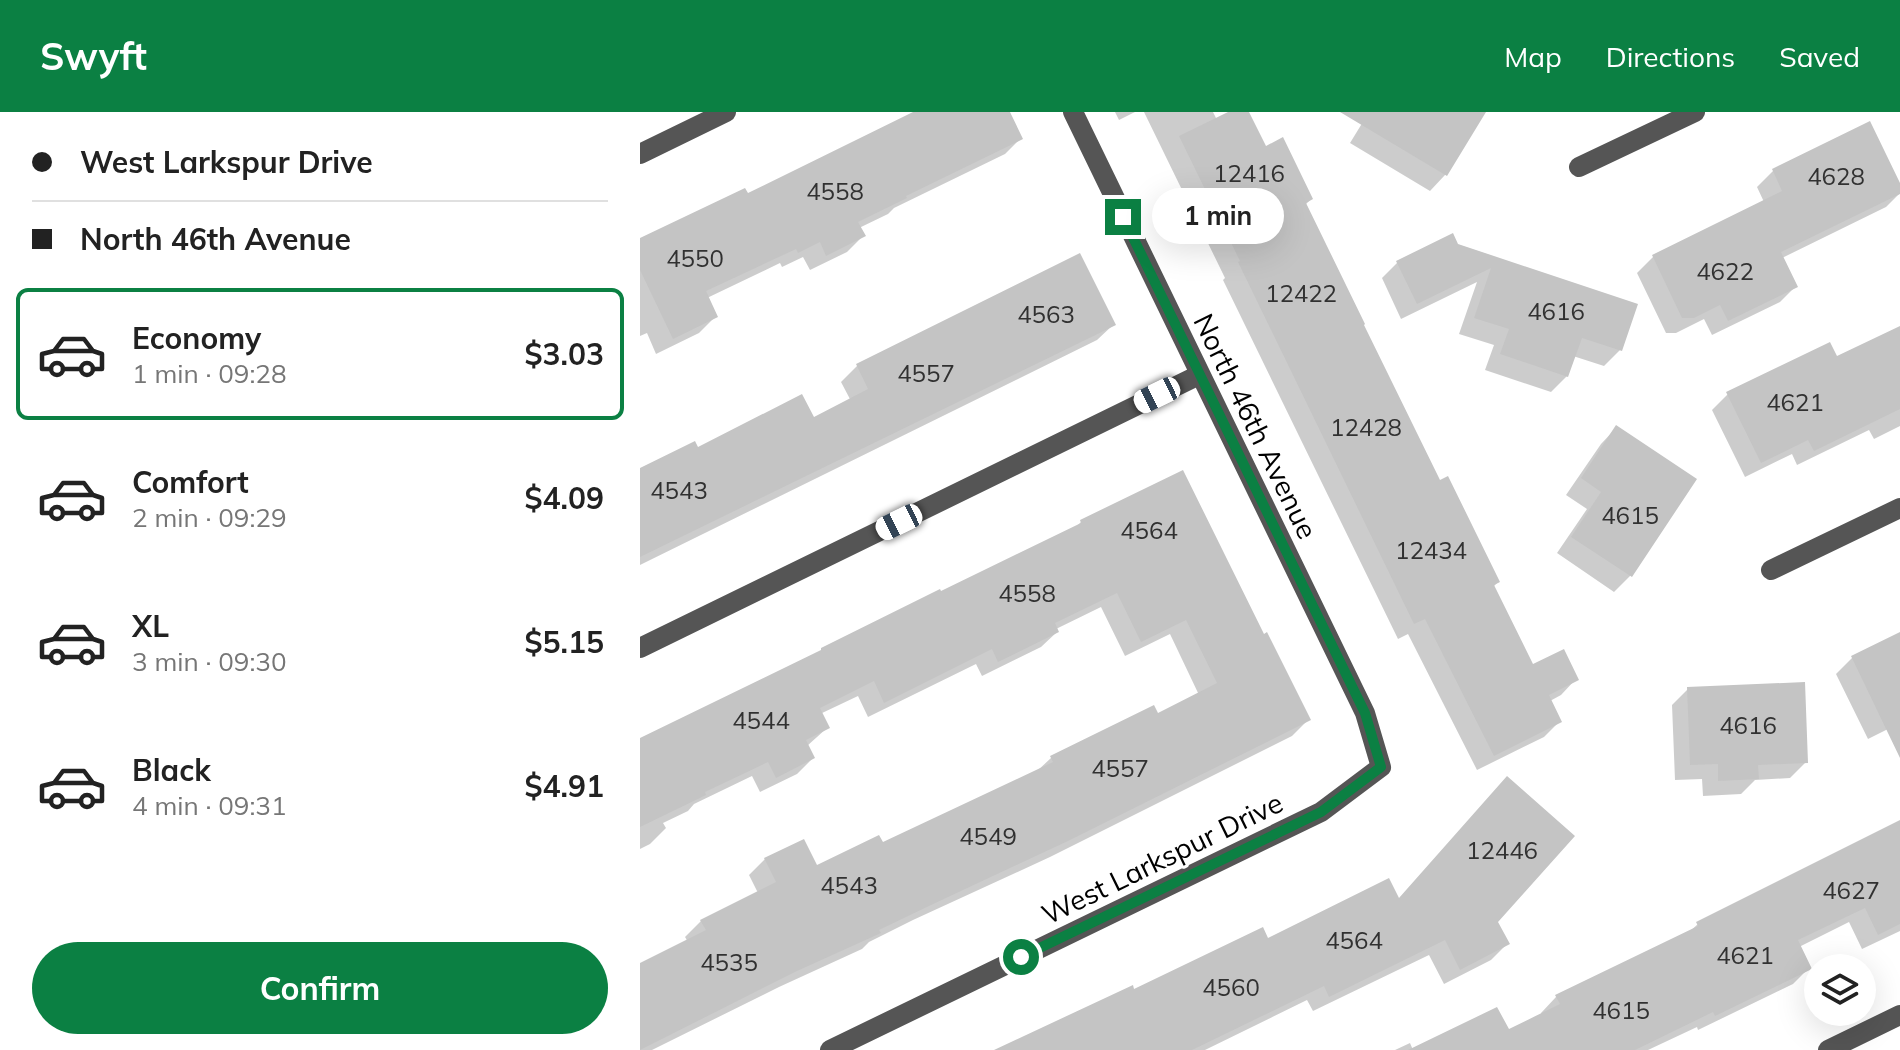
<!DOCTYPE html>
<meta charset="utf-8">
<style>
:root{--surface:#fff;--page:#f6f6f6;--text:#222;--muted:#767676;--line:#e0e0e0;--accent:#0b8043}
body{margin:0;font-family:Mulish,sans-serif;background:var(--page);color:var(--text);height:100vh;display:flex;flex-direction:column;font-size:30px;white-space:nowrap}
*{box-sizing:border-box;margin:0}
p{font-size:26px;color:var(--muted)}
.icon{flex:none;width:44px;height:44px;fill:none;stroke:currentColor;stroke-width:2;stroke-linecap:round;stroke-linejoin:round}
.map{position:relative;flex:1;overflow:hidden}
.drawer{display:flex;flex-direction:column;background:var(--surface);width:640px}
.drawer>*{flex:none}
.top-card{display:grid;align-content:center;height:176px;padding:0 32px;background:var(--surface)}
.tools{position:absolute;left:1164px;top:842px;display:grid;gap:16px}
.tools a{display:grid;place-items:center;width:72px;height:72px;border-radius:50%;background:var(--surface);box-shadow:0 8px 32px #0002;font-size:40px}
.end{position:absolute;width:36px;height:36px;margin:-18px;border:10px solid #0b8043;background:#fff;box-shadow:0 0 0 4px #fff}
.from{border-radius:50%}
.bubble{position:absolute;height:56px;border-radius:28px;background:var(--surface);box-shadow:0 8px 32px #0002;font-size:26px;font-weight:700;line-height:56px;text-align:center}
.car{position:absolute;width:24px;height:48px;margin:-24px -12px;border-radius:10px;box-shadow:0 0 6px 2px #0007;background:linear-gradient(#fff 24%,#345 0 40%,#fff 0 76%,#345 0 86%,#fff 0)}
.top-card b{display:flex;align-items:center;gap:28px;height:76px;font-size:30px}
.top-card b+b{border-top:2px solid var(--line)}
.top-card i{width:20px;height:20px;background:var(--text)}
ul{padding:0;list-style:none}
li{display:flex;align-items:center;gap:24px;height:132px;margin:0 16px 12px;padding:0 16px;border:4px solid transparent;border-radius:12px}
li div{flex:1}
li b{display:block;font-size:30px}
li em{font-style:normal;font-weight:700}
li.current{border-color:var(--accent)}
li>.icon{width:72px;height:72px;stroke-width:1.5}
.action{display:flex;gap:16px;margin-top:auto;padding:16px 32px}
.action a{flex:1;height:92px;border-radius:48px;background:var(--accent);color:#fff;font-size:32px;font-weight:700;line-height:92px;text-align:center}
header{display:flex;align-items:center;gap:48px;box-sizing:border-box;height:112px;padding:0 40px;background:var(--accent);color:#fff}
header strong{font-size:38px}
nav{display:flex;gap:44px;margin-inline-start:auto;font-size:28px}
main{display:flex;flex:1;min-height:0}
.map>svg:first-child{display:block}
.shadow{fill:#0003}
.building{fill:#c4c4c4}
.lines{fill:none;stroke-linecap:round;stroke-linejoin:round}
.minor{stroke:#555;stroke-width:20}
.route{stroke:#0b8043;stroke-width:10}
.labels{text-anchor:middle;dominant-baseline:central;stroke-width:6;stroke-linejoin:round;paint-order:stroke}
.number-label{font-size:24px;fill:#313131}
.street-label{font-size:28px;fill:#000;stroke:#fff}
</style>
<header>
<strong>Swyft</strong>
<nav><a>Map</a><a>Directions</a><a>Saved</a></nav>
</header>
<main>
<section class="drawer">
<div class="top-card">
<b><i class="from"></i>West Larkspur Drive</b>
<b><i></i>North 46th Avenue</b>
</div>
<ul>
<li class="current"><svg class="icon" aria-label="car" viewBox="0 0 24 24"><path d="M5 17H2v-5l4-1 3-4h7l3 4 3 1v5h-3M9 17h6M6 11h13"/><circle cx="7" cy="17" r="2"/><circle cx="17" cy="17" r="2"/></svg><div><b>Economy</b><p>1 min · 09:28</p></div><em>$3.03</em></li>
<li><svg class="icon" aria-label="car" viewBox="0 0 24 24"><path d="M5 17H2v-5l4-1 3-4h7l3 4 3 1v5h-3M9 17h6M6 11h13"/><circle cx="7" cy="17" r="2"/><circle cx="17" cy="17" r="2"/></svg><div><b>Comfort</b><p>2 min · 09:29</p></div><em>$4.09</em></li>
<li><svg class="icon" aria-label="car" viewBox="0 0 24 24"><path d="M5 17H2v-5l4-1 3-4h7l3 4 3 1v5h-3M9 17h6M6 11h13"/><circle cx="7" cy="17" r="2"/><circle cx="17" cy="17" r="2"/></svg><div><b>XL</b><p>3 min · 09:30</p></div><em>$5.15</em></li>
<li><svg class="icon" aria-label="car" viewBox="0 0 24 24"><path d="M5 17H2v-5l4-1 3-4h7l3 4 3 1v5h-3M9 17h6M6 11h13"/><circle cx="7" cy="17" r="2"/><circle cx="17" cy="17" r="2"/></svg><div><b>Black</b><p>4 min · 09:31</p></div><em>$4.91</em></li>
</ul>
<div class="action"><a>Confirm</a></div>
</section>
<div class="map">
<svg width="1260" height="938" viewBox="0 0 1260 938">
<rect width="100%" height="100%" fill="#fff"/>
<path class="shadow" d="M 278,0 L 368,0 L 381,26 L 365,42 L 254,96 L 248,102 L 219,116 L 223,124 L 207,140 L 170,158 L 163,145 L 142,155 L 140,151 L 67,186 L 75,205 L 59,221 L 16,242 L 7,221 L 0,224 L 0,128 L 107,83 Z
M 475,0 L 495,0 L 479,8 Z
M 504,0 L 573,0 L 577,8 L 593,0 L 607,0 L 625,37 L 671,87 L 665,93 L 799,371 L 858,470 L 853,475 L 892,555 L 936,567 L 921,583 L 910,589 L 920,609 L 904,625 L 837,658 L 768,522 L 758,527 L 583,168 L 585,166 Z
M 729,0 L 843,0 L 805,63 L 790,79 L 710,31 Z
M 1229,12 L 1260,75 L 1260,81 L 1246,95 L 1142,146 L 1156,174 L 1140,190 L 1072,223 L 1064,207 L 1036,221 L 1026,221 L 997,161 L 1013,145 L 1124,90 L 1117,75 L 1133,59 Z
M 817,133 L 995,193 L 980,238 L 964,254 L 933,244 L 927,264 L 911,280 L 845,258 L 854,233 L 819,222 L 837,170 L 761,207 L 742,166 L 758,150 Z
M 473,213 L 457,228 L 0,453 L 0,358 L 57,338 L 173,308 L 211,289 L 201,270 L 217,254 Z
M 1260,216 L 1260,314 L 1234,327 L 1229,318 L 1157,353 L 1152,342 L 1105,365 L 1072,298 L 1088,282 L 1196,247 Z
M 976,316 L 1054,368 L 990,464 L 974,480 L 917,441 L 947,397 L 926,383 L 961,332 Z
M 441,410 L 623,524 L 668,608 L 652,624 L 410,745 L 273,808 L 229,830 L 222,837 L 139,875 L 12,938 L 0,938 L 0,856 L 48,830 L 45,825 L 61,809 L 118,781 L 109,763 L 125,747 L 176,756 L 242,733 L 396,660 L 411,646 L 513,596 L 517,604 L 559,583 L 530,522 L 485,544 L 461,495 L 416,517 L 417,520 L 401,535 L 342,564 L 336,552 L 228,605 L 218,584 L 180,602 L 187,616 L 167,634 L 173,646 L 157,662 L 120,680 L 112,664 L 54,692 L 48,699 L 23,711 L 26,716 L 10,732 L 0,737 L 0,627 L 434,417 Z
M 1260,523 L 1260,630 L 1252,615 L 1228,627 L 1196,562 L 1212,546 Z
M 1048,577 L 1166,650 L 1150,666 L 1115,668 L 1101,682 L 1063,684 L 1062,667 L 1035,668 L 1032,593 Z
M 1260,711 L 1260,819 L 1222,837 L 1209,810 L 1159,835 L 1169,856 L 1153,872 L 1058,918 L 1057,915 L 1008,938 L 755,938 L 770,931 L 773,938 L 868,920 L 902,903 L 901,901 L 916,885 L 1048,821 L 1058,812 Z
M 758,788 L 856,810 L 867,832 L 851,848 L 804,872 L 789,843 L 673,899 L 667,888 L 565,938 L 363,938 L 494,880 L 627,829 Z"/>
<path class="building" d="M 273,0 L 370,0 L 383,27 L 266,84 L 267,86 L 218,110 L 226,124 L 186,144 L 180,130 L 158,141 L 156,137 L 66,179 L 78,205 L 33,227 L 0,158 L 0,126 L 105,76 L 108,81 Z
M 588,0 L 609,0 L 626,34 L 643,25 L 673,87 L 666,91 L 725,212 L 724,213 L 800,368 L 808,364 L 860,470 L 854,473 L 893,552 L 924,537 L 939,568 L 909,583 L 922,610 L 854,644 L 785,507 L 774,512 L 598,150 L 600,149 L 539,24 Z
M 700,0 L 846,0 L 807,64 Z
M 1230,9 L 1260,71 L 1260,82 L 1141,140 L 1158,175 L 1088,209 L 1080,193 L 1054,206 L 1042,206 L 1012,143 L 1142,79 L 1132,57 Z
M 813,121 L 818,132 L 998,192 L 982,239 L 942,226 L 928,265 L 860,242 L 869,217 L 834,206 L 851,156 L 777,192 L 756,149 Z
M 440,141 L 476,213 L 0,445 L 0,356 L 55,329 L 58,335 L 162,282 L 174,305 L 228,277 L 216,252 Z
M 1260,214 L 1260,297 L 1174,339 L 1168,328 L 1121,351 L 1086,280 L 1190,230 L 1197,244 Z
M 976,313 L 1057,367 L 992,465 L 931,425 L 961,380 L 941,366 Z
M 543,358 L 624,522 L 627,520 L 671,608 L 428,729 L 291,793 L 239,818 L 241,821 L 157,859 L 0,938 L 0,851 L 66,818 L 60,808 L 136,770 L 124,746 L 164,727 L 177,753 L 239,723 L 243,730 L 413,650 L 410,644 L 514,593 L 518,601 L 577,571 L 546,508 L 501,530 L 477,481 L 415,511 L 419,520 L 358,550 L 352,537 L 244,591 L 234,569 L 180,596 L 190,616 L 166,628 L 175,646 L 136,666 L 128,650 L 65,680 L 66,683 L 0,715 L 0,626 L 181,538 L 181,536 L 300,477 L 301,479 L 441,411 L 440,408 Z
M 1260,520 L 1260,646 L 1211,544 Z
M 1165,570 L 1168,651 L 1118,653 L 1119,667 L 1078,669 L 1078,652 L 1050,653 L 1047,575 Z
M 867,664 L 935,724 L 858,810 L 870,832 L 820,858 L 805,828 L 689,885 L 684,874 L 552,938 L 354,938 L 493,873 L 494,877 L 623,815 L 628,826 L 749,766 L 759,786 Z
M 1260,708 L 1260,812 L 1238,823 L 1225,796 L 1158,828 L 1172,857 L 1075,904 L 1073,900 L 995,938 L 768,938 L 857,895 L 869,917 L 920,892 L 915,883 L 1058,814 L 1056,810 Z"/>
<g class="lines">
<path class="minor" d="M 0,42 L 86,0
M 939,55 L 1055,0
M 1131,458 L 1260,396
M 0,536 L 559,263
M 190,938 L 681,700 L 741,655 L 725,601 L 433,0
M 1188,938 L 1260,903"/>
</g>
<g class="lines">
<path class="route" d="M 381,845 L 681,700 L 741,655 L 725,601 L 483,105"/>
</g>
<g class="labels">
<g class="number-label">
<text x="609" y="61">12416</text>
<text x="1196" y="64">4628</text>
<text x="195" y="79">4558</text>
<text x="55" y="146">4550</text>
<text x="1085" y="159">4622</text>
<text x="661" y="181">12422</text>
<text x="916" y="199">4616</text>
<text x="406" y="202">4563</text>
<text x="286" y="261">4557</text>
<text x="1155" y="290">4621</text>
<text x="726" y="315">12428</text>
<text x="39" y="378">4543</text>
<text x="990" y="403">4615</text>
<text x="509" y="418">4564</text>
<text x="791" y="438">12434</text>
<text x="387" y="481">4558</text>
<text x="121" y="608">4544</text>
<text x="1108" y="613">4616</text>
<text x="480" y="656">4557</text>
<text x="348" y="724">4549</text>
<text x="862" y="738">12446</text>
<text x="209" y="773">4543</text>
<text x="1211" y="778">4627</text>
<text x="714" y="828">4564</text>
<text x="1105" y="843">4621</text>
<text x="89" y="850">4535</text>
<text x="591" y="875">4560</text>
<text x="981" y="898">4615</text>
</g>
<g class="street-label">
<text transform="translate(616 314) rotate(64)">North 46th Avenue</text>
<text transform="translate(522 746) rotate(-26)">West Larkspur Drive</text>
</g>
</g>
</svg>
<div class="tools">
<a><svg class="icon" aria-label="layers" viewBox="0 0 24 24"><path d="M12 4l9 5-9 5-9-5zM3 14l9 5 9-5"/></svg></a>
</div>
<i class="end from" style="left:381px;top:845px"></i>
<i class="end" style="left:483px;top:105px"></i>
<div class="bubble" style="left:512px;top:76px;width:132px">1 min</div>
<i class="car" style="left:517px;top:283px;rotate:244deg"></i>
<i class="car" style="left:259px;top:410px;rotate:244deg"></i>
</div>
</main>
